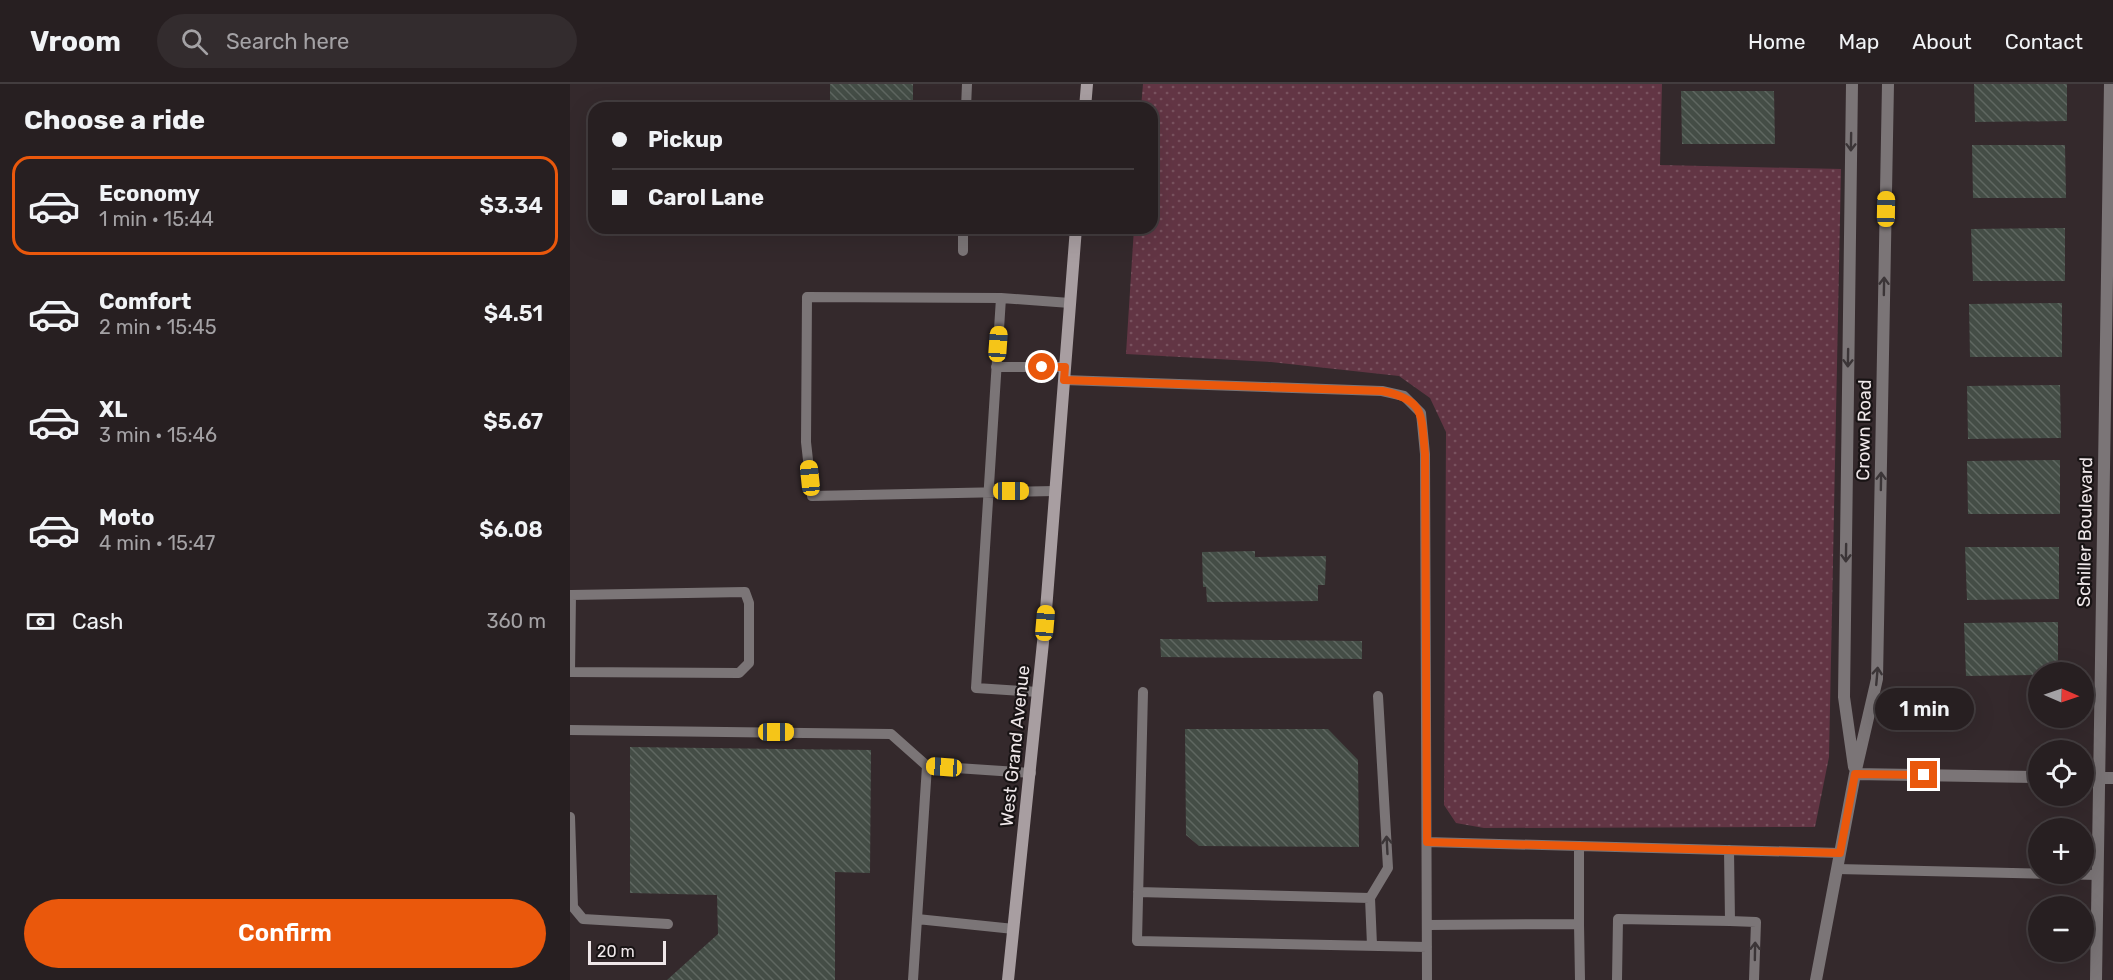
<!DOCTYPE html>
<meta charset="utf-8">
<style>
:root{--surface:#271f21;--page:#332c2e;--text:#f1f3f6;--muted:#a4a2a5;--line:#433d3f;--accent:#ea580c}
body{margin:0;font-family:Rubik,sans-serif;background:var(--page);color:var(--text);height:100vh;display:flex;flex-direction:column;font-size:22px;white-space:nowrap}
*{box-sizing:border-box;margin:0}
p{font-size:20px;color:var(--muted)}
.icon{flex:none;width:33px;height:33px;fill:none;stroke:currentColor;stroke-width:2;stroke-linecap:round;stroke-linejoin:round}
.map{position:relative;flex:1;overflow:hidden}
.sheet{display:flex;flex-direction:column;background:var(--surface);width:570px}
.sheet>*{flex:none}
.hud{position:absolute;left:18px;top:18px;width:570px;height:132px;border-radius:18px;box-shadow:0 6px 24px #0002,0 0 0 2px var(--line);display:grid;align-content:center;height:132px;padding:0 24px;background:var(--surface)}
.needle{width:39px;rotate:92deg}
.fabs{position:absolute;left:1458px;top:578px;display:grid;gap:12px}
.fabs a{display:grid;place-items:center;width:66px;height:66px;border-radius:50%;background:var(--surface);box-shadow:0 6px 24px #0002,0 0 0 2px var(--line);font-size:30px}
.scale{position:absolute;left:18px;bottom:15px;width:78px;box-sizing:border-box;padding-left:6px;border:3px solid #efe7e9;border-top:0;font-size:16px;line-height:21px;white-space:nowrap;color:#efe7e9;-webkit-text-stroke:4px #181314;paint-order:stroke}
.end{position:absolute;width:27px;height:27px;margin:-14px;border:8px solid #ea580c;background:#fff;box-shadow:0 0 0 3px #fff}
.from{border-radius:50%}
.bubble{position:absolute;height:42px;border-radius:21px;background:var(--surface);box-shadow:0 6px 24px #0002,0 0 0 2px var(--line);font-size:20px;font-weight:600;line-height:42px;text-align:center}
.car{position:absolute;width:18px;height:36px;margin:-18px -9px;border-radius:8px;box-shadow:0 0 4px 2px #0007;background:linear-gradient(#f5c518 24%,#345 0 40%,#f5c518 0 76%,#345 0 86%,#f5c518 0)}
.hud b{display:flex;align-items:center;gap:21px;height:57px;font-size:22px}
.hud b+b{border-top:2px solid var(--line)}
.hud i{width:15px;height:15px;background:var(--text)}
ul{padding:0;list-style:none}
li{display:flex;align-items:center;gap:18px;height:99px;margin:0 12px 9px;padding:0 12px;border:3px solid transparent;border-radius:18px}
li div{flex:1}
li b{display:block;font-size:22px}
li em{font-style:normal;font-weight:600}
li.selected{border-color:var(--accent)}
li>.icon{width:54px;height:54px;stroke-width:1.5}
h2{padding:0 24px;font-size:27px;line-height:72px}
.pay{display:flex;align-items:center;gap:15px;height:66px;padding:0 24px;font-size:22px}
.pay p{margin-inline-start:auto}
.primary-button{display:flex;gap:12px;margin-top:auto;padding:12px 24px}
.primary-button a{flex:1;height:69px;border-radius:36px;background:var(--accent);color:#fff;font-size:24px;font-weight:600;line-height:69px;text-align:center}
header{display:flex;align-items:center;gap:36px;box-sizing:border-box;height:84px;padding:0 30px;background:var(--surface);border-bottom:2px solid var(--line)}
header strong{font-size:28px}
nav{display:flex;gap:33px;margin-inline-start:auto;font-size:21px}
.search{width:420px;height:54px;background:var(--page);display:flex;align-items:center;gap:15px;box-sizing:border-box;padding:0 21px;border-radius:33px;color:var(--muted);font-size:22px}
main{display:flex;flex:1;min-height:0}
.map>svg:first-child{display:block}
.grass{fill:url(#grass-dots)}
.building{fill:url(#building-back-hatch)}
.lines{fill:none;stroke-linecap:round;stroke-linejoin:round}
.service{stroke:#7b7577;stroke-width:10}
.minor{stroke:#7b7577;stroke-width:12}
.secondary{stroke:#a89ea1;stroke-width:12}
.oneway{stroke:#3b3537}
.route{stroke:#ea580c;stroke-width:8}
.labels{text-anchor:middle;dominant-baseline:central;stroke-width:4.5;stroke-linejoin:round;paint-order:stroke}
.street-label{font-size:18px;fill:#efe7e9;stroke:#181314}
</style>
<header>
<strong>Vroom</strong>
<div class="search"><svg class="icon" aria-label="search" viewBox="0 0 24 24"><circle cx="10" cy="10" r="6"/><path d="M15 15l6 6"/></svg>Search here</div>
<nav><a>Home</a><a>Map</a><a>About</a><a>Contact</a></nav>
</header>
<main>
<section class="sheet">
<h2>Choose a ride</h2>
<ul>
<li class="selected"><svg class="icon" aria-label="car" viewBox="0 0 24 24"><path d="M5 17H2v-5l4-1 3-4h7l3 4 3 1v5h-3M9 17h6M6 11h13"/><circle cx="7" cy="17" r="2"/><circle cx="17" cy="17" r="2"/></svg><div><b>Economy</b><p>1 min · 15:44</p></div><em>$3.34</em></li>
<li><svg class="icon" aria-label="car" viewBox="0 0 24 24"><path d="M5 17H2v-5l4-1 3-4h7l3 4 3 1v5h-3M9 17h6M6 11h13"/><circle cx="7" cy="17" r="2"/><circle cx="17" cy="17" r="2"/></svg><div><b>Comfort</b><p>2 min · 15:45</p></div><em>$4.51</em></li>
<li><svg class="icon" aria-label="car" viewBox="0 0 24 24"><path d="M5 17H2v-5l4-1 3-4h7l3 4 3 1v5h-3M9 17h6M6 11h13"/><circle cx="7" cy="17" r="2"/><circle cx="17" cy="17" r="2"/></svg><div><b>XL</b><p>3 min · 15:46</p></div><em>$5.67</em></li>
<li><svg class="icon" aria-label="car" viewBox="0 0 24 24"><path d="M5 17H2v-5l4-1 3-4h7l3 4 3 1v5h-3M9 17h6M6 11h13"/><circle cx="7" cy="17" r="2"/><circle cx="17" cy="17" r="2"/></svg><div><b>Moto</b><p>4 min · 15:47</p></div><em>$6.08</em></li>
</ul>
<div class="pay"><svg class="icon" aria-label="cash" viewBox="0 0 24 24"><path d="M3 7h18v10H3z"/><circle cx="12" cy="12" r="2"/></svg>Cash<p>360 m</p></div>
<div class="primary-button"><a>Confirm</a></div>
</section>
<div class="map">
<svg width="1543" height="896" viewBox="0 0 1543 896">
<defs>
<pattern id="grass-dots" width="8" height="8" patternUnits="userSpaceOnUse" patternTransform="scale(1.5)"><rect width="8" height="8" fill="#623544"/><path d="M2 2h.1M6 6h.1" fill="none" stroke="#79525f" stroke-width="1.8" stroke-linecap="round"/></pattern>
<pattern id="building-back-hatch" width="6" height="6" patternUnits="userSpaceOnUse" patternTransform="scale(1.5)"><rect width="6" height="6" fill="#444d46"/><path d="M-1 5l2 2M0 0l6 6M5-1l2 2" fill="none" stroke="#5f6761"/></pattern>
</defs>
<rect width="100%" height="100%" fill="#34292c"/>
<path class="grass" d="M 573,0 L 1092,0 L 1090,81 L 1271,85 L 1259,673 L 1245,743 L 914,744 L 886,739 L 874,721 L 876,348 L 860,314 L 829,292 L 701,278 L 556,270 L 564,144 L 582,144 L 582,24 L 571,24 Z"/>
<path class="building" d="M 260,0 L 343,0 L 343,18 L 324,18 L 324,24 L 260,24 Z
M 1404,0 L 1497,0 L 1497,37 L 1405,38 Z
M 1111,7 L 1204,7 L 1205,60 L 1112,60 Z
M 1402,61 L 1495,61 L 1496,114 L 1403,114 Z
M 260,144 L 340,144 L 340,151 L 260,150 Z
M 1495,144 L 1495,197 L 1403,197 L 1401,145 Z
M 1492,219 L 1492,273 L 1400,273 L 1399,220 Z
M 1490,301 L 1491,354 L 1398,355 L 1397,302 Z
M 1490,376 L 1490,430 L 1398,430 L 1397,377 Z
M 1395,463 L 1489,463 L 1489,515 L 1397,516 Z
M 685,467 L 685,473 L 756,472 L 755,501 L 748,501 L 748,517 L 637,518 L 636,503 L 633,503 L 632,468 Z
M 1488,538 L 1488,588 L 1468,588 L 1468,591 L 1396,592 L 1394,539 Z
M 590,555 L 792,557 L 792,575 L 591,573 Z
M 615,645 L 758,645 L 788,676 L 789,763 L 629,762 L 616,751 Z
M 60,663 L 301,666 L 300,789 L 265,788 L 265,896 L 97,896 L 148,850 L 147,811 L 60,809 Z"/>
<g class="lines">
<path class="service" d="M 396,24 L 397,0
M 393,167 L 393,144
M 431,214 L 237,213 L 236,358 L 242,412 L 485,407
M 426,283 L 495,283
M 494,296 L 812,307 L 834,312 L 851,329 L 855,370 L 857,896
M 175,508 L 179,519 L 179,579 L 169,589 L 0,588 L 1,511 Z
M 468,608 L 406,604 L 431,214 L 500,219
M 573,608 L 567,857 L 857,863
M 0,646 L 321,650 L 357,682 L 461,689
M 0,733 L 3,823 L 13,835 L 98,840
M 857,758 L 1270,769
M 1009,762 L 1009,840
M 1267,785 L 1528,791
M 568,808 L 800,814 L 802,861
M 800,814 L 818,784 L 808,612
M 347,835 L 444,845
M 1160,837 L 1186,838 L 1184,896
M 858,841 L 1009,840 L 1010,896
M 343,896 L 357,682
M 1047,896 L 1048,835 L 1160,837 L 1159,766"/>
<path class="minor" d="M 1282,0 L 1274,613 L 1284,683
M 1285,690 L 1468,693
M 1514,694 L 1543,694
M 1246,896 L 1285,690 L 1307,595 L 1318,0
M 1526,896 L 1540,0"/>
<path class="secondary" d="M 515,24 L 517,0
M 438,896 L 475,539 L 506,144"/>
</g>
<defs><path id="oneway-shaft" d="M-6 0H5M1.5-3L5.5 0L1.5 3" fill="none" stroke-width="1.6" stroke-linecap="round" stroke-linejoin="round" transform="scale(1.5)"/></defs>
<g class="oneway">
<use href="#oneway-shaft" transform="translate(1281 58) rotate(91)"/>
<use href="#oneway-shaft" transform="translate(1314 202) rotate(-89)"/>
<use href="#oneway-shaft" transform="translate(1278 274) rotate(91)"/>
<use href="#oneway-shaft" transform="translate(1311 397) rotate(-89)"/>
<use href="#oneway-shaft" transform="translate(1276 469) rotate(91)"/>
<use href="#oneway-shaft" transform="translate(1307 592) rotate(-85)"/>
<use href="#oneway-shaft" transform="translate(817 761) rotate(-93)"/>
<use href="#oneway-shaft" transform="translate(1185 867) rotate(-89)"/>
</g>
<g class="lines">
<path class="route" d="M 472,283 L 495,283 L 494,296 L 812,307 C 856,316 851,331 855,370 L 857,758 L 1270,769 L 1285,690 L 1354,691"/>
</g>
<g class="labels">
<g class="street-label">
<text transform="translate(1294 346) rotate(-89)">Crown Road</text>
<text transform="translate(1515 448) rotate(-89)">Schiller Boulevard</text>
<text transform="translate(445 662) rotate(-84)">West Grand Avenue</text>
</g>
</g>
</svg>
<div class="fabs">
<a><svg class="needle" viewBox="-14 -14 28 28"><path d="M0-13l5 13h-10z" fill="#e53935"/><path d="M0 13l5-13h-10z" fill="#a4a2a5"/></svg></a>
<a><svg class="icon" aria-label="locate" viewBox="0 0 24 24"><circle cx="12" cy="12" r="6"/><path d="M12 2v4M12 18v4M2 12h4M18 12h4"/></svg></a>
<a>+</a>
<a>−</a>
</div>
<div class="scale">20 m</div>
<i class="end from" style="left:472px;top:283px"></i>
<i class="end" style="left:1354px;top:691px"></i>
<div class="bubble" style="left:1305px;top:604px;width:99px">1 min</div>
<i class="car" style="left:1316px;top:125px;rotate:1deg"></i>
<i class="car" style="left:428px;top:260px;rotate:4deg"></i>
<i class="car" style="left:240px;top:394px;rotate:354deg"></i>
<i class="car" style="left:441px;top:407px;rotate:90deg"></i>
<i class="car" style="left:475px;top:539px;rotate:5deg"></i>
<i class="car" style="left:206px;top:648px;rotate:90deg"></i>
<i class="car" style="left:374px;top:683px;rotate:274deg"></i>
<div class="hud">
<b><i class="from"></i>Pickup</b>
<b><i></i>Carol Lane</b>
</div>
</div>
</main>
